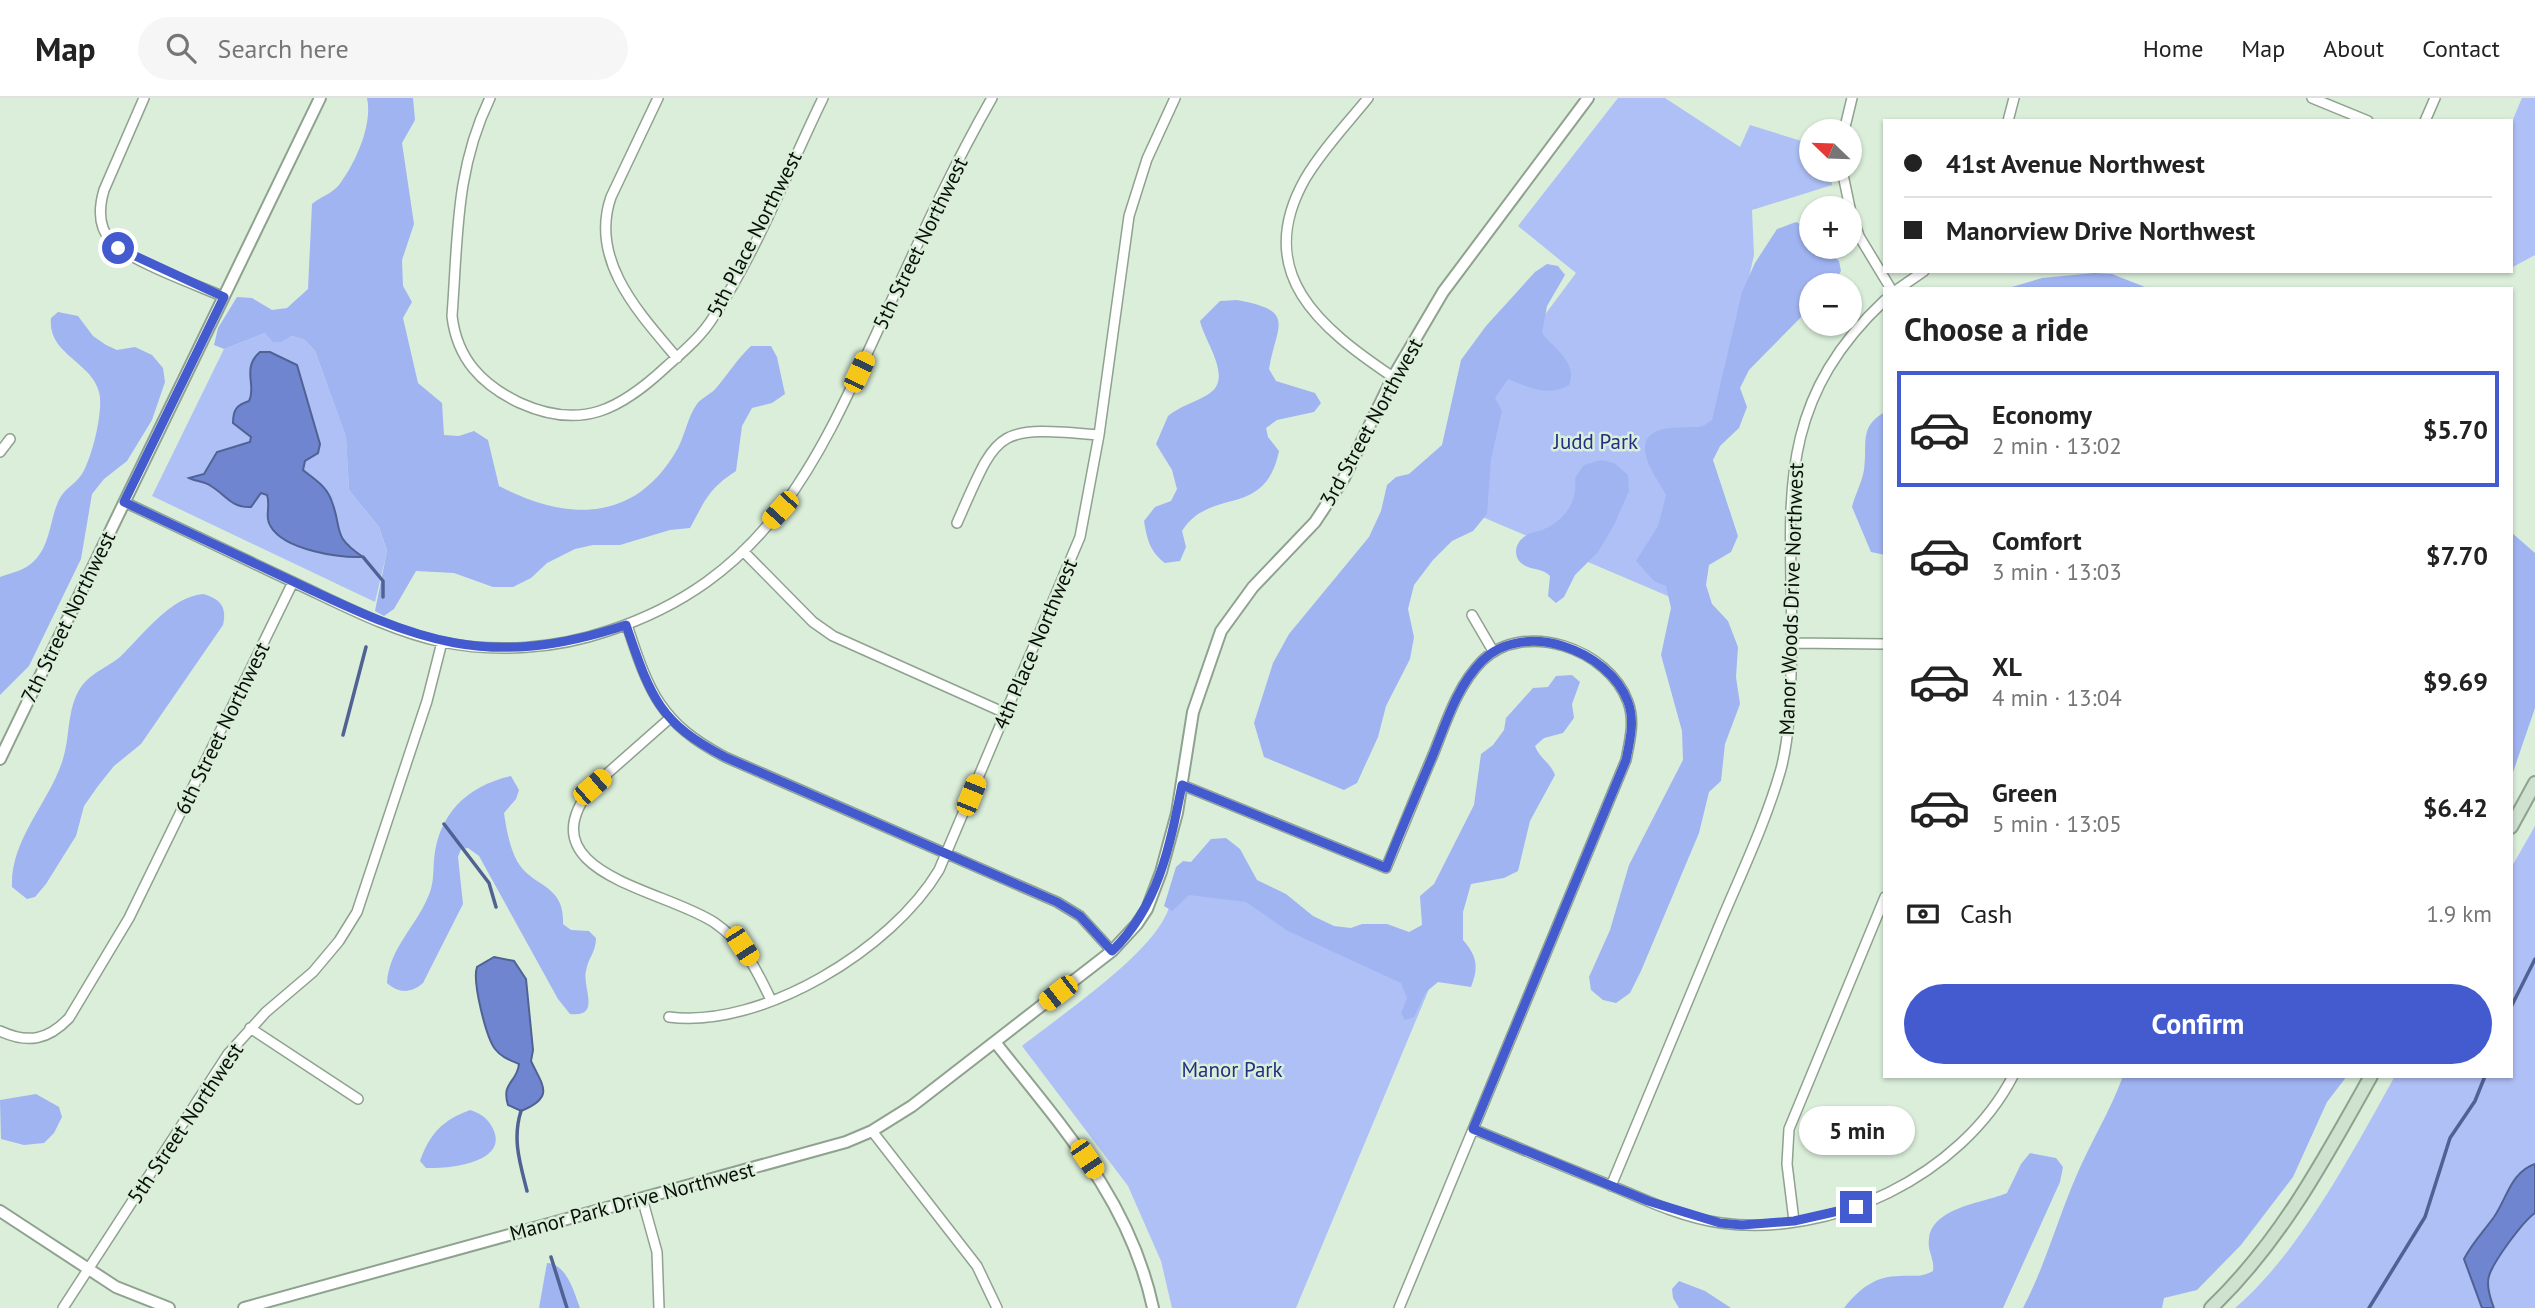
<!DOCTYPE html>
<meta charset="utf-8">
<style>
:root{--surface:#fff;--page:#f6f6f6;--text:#222;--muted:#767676;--line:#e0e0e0;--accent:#435bcf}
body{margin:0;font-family:"PT Sans",sans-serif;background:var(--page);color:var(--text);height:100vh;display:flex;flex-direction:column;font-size:26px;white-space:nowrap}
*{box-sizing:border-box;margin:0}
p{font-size:23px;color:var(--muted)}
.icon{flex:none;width:38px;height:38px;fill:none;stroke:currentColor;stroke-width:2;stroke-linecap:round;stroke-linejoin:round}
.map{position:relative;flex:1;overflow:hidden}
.side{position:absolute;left:1883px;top:189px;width:630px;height:791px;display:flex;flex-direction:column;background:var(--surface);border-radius:0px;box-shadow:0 2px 5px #0004}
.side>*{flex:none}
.top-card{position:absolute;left:1883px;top:21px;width:630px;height:154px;border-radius:0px;box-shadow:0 2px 5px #0004;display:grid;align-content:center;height:154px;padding:0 21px;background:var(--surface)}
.needle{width:46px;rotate:293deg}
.fabs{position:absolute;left:1799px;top:21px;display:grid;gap:14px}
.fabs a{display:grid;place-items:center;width:63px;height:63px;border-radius:50%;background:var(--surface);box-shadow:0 2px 5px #0004;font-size:35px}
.end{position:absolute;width:32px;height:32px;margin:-16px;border:9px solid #435bcf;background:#fff;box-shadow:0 0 0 4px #fff}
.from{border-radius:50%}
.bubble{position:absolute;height:49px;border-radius:24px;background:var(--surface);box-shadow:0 2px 5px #0004;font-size:23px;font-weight:800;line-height:49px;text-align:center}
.car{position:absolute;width:21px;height:42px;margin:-21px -10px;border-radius:9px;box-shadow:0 0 5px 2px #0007;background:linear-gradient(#f5c518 24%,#345 0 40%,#f5c518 0 76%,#345 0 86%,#f5c518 0)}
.top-card b{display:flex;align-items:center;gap:24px;height:66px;font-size:26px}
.top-card b+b{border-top:2px solid var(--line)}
.top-card i{width:18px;height:18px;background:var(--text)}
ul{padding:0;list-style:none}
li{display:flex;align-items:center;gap:21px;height:116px;margin:0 14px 10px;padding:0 7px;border:4px solid transparent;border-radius:0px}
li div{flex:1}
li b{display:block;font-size:26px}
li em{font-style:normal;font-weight:800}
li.on{border-color:var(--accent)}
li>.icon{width:63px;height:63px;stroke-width:1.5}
h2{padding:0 21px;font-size:32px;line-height:84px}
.pay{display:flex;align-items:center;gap:18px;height:77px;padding:0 21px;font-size:26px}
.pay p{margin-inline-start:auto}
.cta{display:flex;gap:14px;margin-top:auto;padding:14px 21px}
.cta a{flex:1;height:80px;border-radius:42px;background:var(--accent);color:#fff;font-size:28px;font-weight:800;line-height:80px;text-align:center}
header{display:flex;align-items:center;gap:42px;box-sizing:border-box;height:98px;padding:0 35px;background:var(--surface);border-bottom:2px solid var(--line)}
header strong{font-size:33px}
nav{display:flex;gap:38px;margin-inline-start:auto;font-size:24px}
.search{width:490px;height:63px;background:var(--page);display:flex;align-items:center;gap:18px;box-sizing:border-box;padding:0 24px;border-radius:38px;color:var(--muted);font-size:26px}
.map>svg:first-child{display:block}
.green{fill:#aec0f6}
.forest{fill:#a0b4f2}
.water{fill:#6f85cf;stroke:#506293;stroke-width:2}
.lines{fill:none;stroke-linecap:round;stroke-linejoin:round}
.stream{stroke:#506293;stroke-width:3.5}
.minor-casing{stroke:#8ea28f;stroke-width:12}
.tertiary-casing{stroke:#8ea28f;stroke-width:14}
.secondary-casing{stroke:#8ea28f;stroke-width:16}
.minor{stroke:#fff;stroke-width:9}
.tertiary{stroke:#fff;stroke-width:10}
.secondary{stroke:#cee2cf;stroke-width:12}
.route{stroke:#435bcf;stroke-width:9}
.labels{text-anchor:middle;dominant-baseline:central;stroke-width:5;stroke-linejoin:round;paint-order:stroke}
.street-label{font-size:21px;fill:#080f08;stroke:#daeeda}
.park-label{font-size:21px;fill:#212f85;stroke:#daeeda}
</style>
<header>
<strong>Map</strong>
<div class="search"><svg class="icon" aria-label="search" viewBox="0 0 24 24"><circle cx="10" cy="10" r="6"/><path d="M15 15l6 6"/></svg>Search here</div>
<nav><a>Home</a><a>Map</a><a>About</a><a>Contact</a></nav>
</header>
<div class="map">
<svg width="2535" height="1210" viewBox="0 0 2535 1210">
<rect width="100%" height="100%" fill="#daeeda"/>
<path class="green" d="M 1618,0 L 1665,0 L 1740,49 L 1750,27 L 1811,46 L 1811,72 L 1831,72 L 1832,87 L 1752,112 L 1754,157 L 1700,397 L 1696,510 L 1433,398 L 1509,265 L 1576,175 L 1518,128 Z
M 2522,0 L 2535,0 L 2535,157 L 2511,170 L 2511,26 Z
M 265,235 L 282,244 L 292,238 L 305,242 L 315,253 L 346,339 L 349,392 L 379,429 L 387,454 L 375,504 L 152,398 L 224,251 Z
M 2535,728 L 2535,1210 L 2235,1210 C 2300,1155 2353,1053 2395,978 L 2511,978 L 2511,770 Z
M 1183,771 L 1434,879 L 1296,1210 L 1172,1210 L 1161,1163 L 1128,1088 L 1022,948 C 1060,918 1146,860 1166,817 C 1173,803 1177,786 1183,771 Z"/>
<path class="forest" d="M 367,0 L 413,0 L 415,22 L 402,45 L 414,126 L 402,162 L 403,188 L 412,204 L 403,220 L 418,285 L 442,305 L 444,337 L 459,338 L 474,333 L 488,342 L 499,388 C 568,424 636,425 678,350 C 685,337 688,318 697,306 C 702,299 712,296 717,289 C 729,275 737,261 751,248 L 771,248 L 777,259 L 785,296 L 772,305 L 752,310 L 742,328 L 736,373 C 708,391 705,403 690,430 L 670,432 L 620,447 L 593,447 L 575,451 L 547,465 L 531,480 L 513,489 L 493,489 L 454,475 L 416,473 L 394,511 L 384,518 L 375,513 L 387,453 L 379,429 L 349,392 L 346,339 L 315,253 L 305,242 L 292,238 L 282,244 L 273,244 L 265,235 L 224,251 L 214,247 L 218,230 L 237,199 L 252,200 L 272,212 L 287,210 L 308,191 L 312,106 C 320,99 333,95 339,87 C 355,66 373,27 367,0 Z
M 1796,124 L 1811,131 L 1811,149 L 1824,149 L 1839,163 L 1841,173 L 1833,187 L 1811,187 L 1811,209 L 1749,272 L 1740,290 L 1747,309 L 1739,330 L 1720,348 L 1713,362 L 1738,438 L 1731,454 L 1709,467 L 1706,487 L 1712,506 L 1728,523 L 1738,549 L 1736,579 L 1740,606 L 1725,646 L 1721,683 L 1709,694 L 1699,735 L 1641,873 L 1630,895 L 1616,905 L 1603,902 L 1591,892 L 1589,879 L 1610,832 L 1629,767 L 1683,662 L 1682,633 L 1661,557 L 1671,510 L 1666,488 L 1654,483 L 1636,463 L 1658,428 L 1666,397 C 1660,385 1649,371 1646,358 C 1638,325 1679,330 1698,329 C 1703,329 1707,325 1712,322 L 1742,194 L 1755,165 L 1777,131 Z
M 1547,166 L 1558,168 L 1565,177 L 1547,208 L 1542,235 C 1555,252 1578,264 1569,287 C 1547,299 1530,290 1508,281 L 1495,300 L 1502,313 L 1491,361 L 1487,416 L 1473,433 L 1452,443 L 1433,462 L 1414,487 L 1408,511 L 1414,539 L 1410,561 L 1386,608 L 1378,639 L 1357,685 L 1344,692 L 1264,659 L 1254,625 L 1273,565 L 1289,536 L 1369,439 L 1381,413 L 1387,387 L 1396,379 L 1409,376 L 1442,347 L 1461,262 L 1486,228 L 1535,174 Z
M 2094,175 L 2112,176 L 2150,191 L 2005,191 L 2042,180 Z
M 1237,202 C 1298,213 1276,227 1269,271 L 1276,283 L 1315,295 L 1321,305 L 1314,314 L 1277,322 L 1266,330 L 1268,339 L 1279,353 C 1265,422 1210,388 1182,433 L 1186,449 L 1180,463 L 1165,465 C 1150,454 1147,441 1144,423 L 1155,409 L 1171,403 L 1177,391 L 1172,372 L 1156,346 L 1168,318 C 1180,308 1194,305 1207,297 C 1235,282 1205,245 1200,223 L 1220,203 Z
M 58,214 L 78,218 L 93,238 L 106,247 L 117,252 L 135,249 L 152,257 L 163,270 L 165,284 L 152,322 L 127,363 L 104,381 L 92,396 L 81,461 L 29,568 L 0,597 L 0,479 C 11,475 26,472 34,463 C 50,448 50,422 58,404 C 63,391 75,387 82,376 C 92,360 104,312 99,294 C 92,264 47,256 51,220 Z
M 1885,314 L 1885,457 L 1871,454 L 1852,409 C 1855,397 1862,384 1864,372 C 1868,346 1858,329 1885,314 Z
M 1601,362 L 1614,365 L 1628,377 L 1629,393 L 1614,427 L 1598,454 L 1575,477 L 1564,499 L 1556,505 L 1548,498 L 1550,478 C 1542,469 1530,473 1521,465 C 1512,456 1516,443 1527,437 C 1531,434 1537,434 1542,432 C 1565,423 1578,403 1575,380 L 1584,367 Z
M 2511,434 L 2535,455 L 2535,610 L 2511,680 Z
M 203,496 C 221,501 227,509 223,527 L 141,646 L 114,668 L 98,688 L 84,708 L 76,738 L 64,757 L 46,786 L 35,799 L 27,801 L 12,789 C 10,741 50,704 63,661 C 71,636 66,605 85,584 C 94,574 109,568 120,559 C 143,537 170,499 203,496 Z
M 1572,577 L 1580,584 L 1572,606 L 1574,620 L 1563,635 L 1544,640 L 1535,648 C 1540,661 1550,664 1555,677 L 1530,723 L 1518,773 L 1504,780 L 1471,786 L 1463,814 L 1463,842 C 1477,858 1479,869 1471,889 L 1438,884 L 1426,894 L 1414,919 L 1405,922 L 1401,915 L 1407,900 L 1401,885 L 1288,833 L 1246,804 L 1189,797 L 1172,813 L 1164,808 L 1176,769 L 1183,763 L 1191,764 L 1211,741 L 1226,740 L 1240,751 L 1257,782 L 1286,796 L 1313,818 L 1334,828 L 1351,830 L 1362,826 L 1387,826 L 1409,834 L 1422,827 L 1420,798 L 1434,786 L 1474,707 L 1481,656 L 1493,647 L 1504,632 L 1506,620 L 1533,590 L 1548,589 L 1556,578 Z
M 511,678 L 519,692 L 516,701 L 504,715 C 506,730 510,750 517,763 C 532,790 565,785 563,826 L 571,832 L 589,833 L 596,840 C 596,854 588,860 586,873 C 582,889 602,920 570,916 L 558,901 L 479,758 L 468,750 L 461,751 L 458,759 L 463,806 L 423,885 C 412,895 399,896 387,885 C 389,851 416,828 428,799 C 434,786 433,775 434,762 C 438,716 467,688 511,678 Z
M 2123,978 L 2347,978 L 2327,1004 L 2293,1079 L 2241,1147 L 2197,1192 L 2164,1200 L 2162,1210 L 2023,1210 C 2045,1168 2057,1123 2075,1081 C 2090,1045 2110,1014 2123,978 Z
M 36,996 L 59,1009 L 62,1019 L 54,1035 L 44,1045 L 24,1047 L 1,1041 L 0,1002 Z
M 470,1012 C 482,1016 489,1021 494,1033 C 507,1066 445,1071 426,1070 L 420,1063 C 430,1035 443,1022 470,1012 Z
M 2030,1055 L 2056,1060 L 2063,1069 L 2060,1084 L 2003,1210 L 1844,1210 C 1859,1191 1875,1178 1900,1178 C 1914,1177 1920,1180 1933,1173 C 1935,1161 1927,1153 1929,1141 C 1932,1109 1984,1105 2007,1095 L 2021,1066 Z
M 547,1165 C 567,1166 574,1194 580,1210 L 539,1210 Z
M 1679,1183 L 1705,1193 L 1731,1210 L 1679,1210 L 1673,1200 L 1672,1191 Z"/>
<path class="water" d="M 260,254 L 270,254 L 297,267 L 320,346 L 318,355 L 305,363 L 303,372 C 315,382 327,388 332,404 C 343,433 331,437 363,459 C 339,460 285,452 271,429 C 264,419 271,408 267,397 L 261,395 L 251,409 C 231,410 226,397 211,388 C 204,383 197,384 189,380 L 204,376 L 217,354 L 250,344 L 251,339 L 233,325 C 233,311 237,307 249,303 C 257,288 241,270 260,254 Z
M 494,859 L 514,863 L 526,881 L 533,952 L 531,963 C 542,987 556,999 521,1013 L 508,1007 C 501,984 517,985 519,966 C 510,962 501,959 495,951 C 486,939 472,883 477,869 Z
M 2535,1066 L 2535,1115 C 2523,1123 2493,1164 2489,1178 C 2486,1188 2490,1200 2494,1210 L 2482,1210 L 2464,1161 C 2472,1145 2484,1133 2494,1119 C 2507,1100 2511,1074 2535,1066 Z"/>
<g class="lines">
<path class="stream" d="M 363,459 L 383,483 L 383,499
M 343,637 L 366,549
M 444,726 L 489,785 L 496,809
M 2511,909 L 2535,861
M 521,1013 C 512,1041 520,1065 527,1093
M 551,1159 L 567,1210
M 2369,1210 L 2425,1119 L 2450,1040 L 2475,1003 L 2485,978"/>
<g class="minor-casing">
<path id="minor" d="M 144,0 L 104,92 C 99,109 98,129 111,143 C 129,163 197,187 224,199
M 490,0 C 455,72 458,140 452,218 C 457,261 482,287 520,305 C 582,333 621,311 667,268 C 684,253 702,238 714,218 C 758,151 788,72 823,0
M 658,0 L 611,99 C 589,162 639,215 677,260
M 1368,0 C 1347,26 1322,52 1305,81 C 1252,175 1320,230 1393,279
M 2312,0 L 2368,23
M 2008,23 L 2014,0
M 2425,23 L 2435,0
M 1844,33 L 1852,0
M 1842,72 L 1850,110
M 1850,111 L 1859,138 L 1891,191
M 1898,191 L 1924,173
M 0,354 L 10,341
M 124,404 C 182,431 240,459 297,486 C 344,508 391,533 442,544 C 496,555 555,551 608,533 C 763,482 815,370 878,232 C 914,154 949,75 992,0
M 957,425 C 999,330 994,328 1099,337
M 743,453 L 813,524 L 833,538 L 1005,615
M 1472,517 L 1493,553
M 627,527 C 649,594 660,625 725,659 L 1057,804 L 1080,818 L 1112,853
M 1792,545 L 1885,546
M 669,621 L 592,689 C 523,776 665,791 715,825 C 744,845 756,871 771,902
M 1182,687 L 1386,770 C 1402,732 1417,694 1433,657 C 1446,625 1457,588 1482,563 C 1524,521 1609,551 1628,604 C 1635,623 1630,642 1626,662 L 1399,1210
M 669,919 C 762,931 892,851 939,772 L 1080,439 L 1099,337 L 1129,118 L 1147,61 L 1175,0
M 250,930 L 358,1001
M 0,933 C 28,946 48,942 69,920 L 129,820 L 293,484
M 1473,1031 C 1519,1050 1564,1069 1610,1087 C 1645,1102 1683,1120 1721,1125 C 1831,1140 1961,1078 2013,978
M 872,1033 L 977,1168 L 997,1210
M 1611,1088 C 1647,1003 1681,918 1717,833 C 1739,780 1765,727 1781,671 C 1789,640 1790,608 1791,576 C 1797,427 1761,318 1885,202
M 642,1100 L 657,1154 L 659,1210
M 1794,1123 L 1787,1066 L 1789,1031 L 1885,799
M 63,1210 L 228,956 L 266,914 L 313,874 L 339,843 L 357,814 L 427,603 L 442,544"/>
</g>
<g class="tertiary-casing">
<path id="tertiary" d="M 0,661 L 320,0
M 995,944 C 1062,1029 1130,1102 1153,1210
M 0,1113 L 116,1189 L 169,1210
M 244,1210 L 846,1044 L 872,1033 L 912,1008 L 1112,853 L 1137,826 L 1147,811 L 1161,774 L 1177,715 L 1193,614 L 1221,533 L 1253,489 L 1315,424 L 1344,380 L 1393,279 L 1443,194 L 1588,0"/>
</g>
<g class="secondary-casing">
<path id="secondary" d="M 2511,729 L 2535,685
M 2211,1210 C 2281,1143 2324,1062 2371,978"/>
</g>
<use href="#minor" class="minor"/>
<use href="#tertiary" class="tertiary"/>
<use href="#secondary" class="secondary"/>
</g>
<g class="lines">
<path class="route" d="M 118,150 L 224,199 L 124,404 C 180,430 236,457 292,483 C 418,543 487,573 626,527 C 650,596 657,624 725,659 L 1057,804 L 1080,818 L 1112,853 C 1158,809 1170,748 1182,687 L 1386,770 C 1401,732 1417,695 1433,657 C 1446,625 1457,588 1482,563 C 1524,521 1609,552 1628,604 C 1635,623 1630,642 1626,662 L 1473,1031 L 1648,1103 L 1720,1125 L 1742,1127 L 1794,1123 L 1856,1109"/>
</g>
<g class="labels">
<g class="street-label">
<text transform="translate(754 136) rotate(-63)">5th Place Northwest</text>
<text transform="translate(920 145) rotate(-64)">5th Street Northwest</text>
<text transform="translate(1371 324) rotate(-61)">3rd Street Northwest</text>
<text transform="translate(1791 501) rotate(-88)">Manor Woods Drive Northwest</text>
<text transform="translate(68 519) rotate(-64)">7th Street Northwest</text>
<text transform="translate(1035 546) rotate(-67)">4th Place Northwest</text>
<text transform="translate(222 630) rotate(-64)">6th Street Northwest</text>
<text transform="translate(185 1025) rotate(-56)">5th Street Northwest</text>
<text transform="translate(632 1103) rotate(-15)">Manor Park Drive Northwest</text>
</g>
<g class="park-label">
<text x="1596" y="343">Judd Park</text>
<text x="1232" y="971">Manor Park</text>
</g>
</g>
</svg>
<div class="fabs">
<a><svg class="needle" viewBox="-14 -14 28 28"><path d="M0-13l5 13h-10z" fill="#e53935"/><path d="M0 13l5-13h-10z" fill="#767676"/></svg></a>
<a>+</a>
<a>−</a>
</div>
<i class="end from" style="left:118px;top:150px"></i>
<i class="end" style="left:1856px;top:1109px"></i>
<div class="bubble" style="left:1799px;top:1008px;width:116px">5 min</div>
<i class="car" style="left:859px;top:274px;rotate:25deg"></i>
<i class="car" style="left:780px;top:412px;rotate:222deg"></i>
<i class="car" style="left:592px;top:689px;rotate:49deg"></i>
<i class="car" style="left:971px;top:697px;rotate:22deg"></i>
<i class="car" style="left:742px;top:848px;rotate:147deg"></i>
<i class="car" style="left:1058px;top:895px;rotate:232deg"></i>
<i class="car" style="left:1087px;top:1061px;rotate:146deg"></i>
<div class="top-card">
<b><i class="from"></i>41st Avenue Northwest</b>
<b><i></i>Manorview Drive Northwest</b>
</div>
<section class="side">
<h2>Choose a ride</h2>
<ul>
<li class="on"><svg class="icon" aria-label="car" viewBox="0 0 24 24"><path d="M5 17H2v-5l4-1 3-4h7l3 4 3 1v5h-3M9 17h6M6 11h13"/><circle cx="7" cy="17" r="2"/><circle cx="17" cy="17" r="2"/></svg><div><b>Economy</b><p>2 min · 13:02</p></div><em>$5.70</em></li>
<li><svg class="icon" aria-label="car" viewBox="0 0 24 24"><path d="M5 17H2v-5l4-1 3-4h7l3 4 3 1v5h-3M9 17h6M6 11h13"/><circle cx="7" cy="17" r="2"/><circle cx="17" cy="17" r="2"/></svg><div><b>Comfort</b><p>3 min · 13:03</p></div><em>$7.70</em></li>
<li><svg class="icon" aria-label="car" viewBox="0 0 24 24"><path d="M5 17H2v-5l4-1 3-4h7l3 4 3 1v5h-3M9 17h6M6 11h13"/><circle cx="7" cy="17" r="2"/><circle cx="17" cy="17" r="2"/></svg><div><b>XL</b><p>4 min · 13:04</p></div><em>$9.69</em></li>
<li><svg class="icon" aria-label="car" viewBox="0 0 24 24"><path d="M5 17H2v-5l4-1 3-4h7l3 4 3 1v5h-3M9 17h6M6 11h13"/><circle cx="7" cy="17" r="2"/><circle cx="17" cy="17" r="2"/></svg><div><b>Green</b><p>5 min · 13:05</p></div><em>$6.42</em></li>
</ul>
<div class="pay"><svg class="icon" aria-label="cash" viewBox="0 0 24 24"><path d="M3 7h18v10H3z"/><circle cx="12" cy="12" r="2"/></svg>Cash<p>1.9 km</p></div>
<div class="cta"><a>Confirm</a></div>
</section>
</div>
